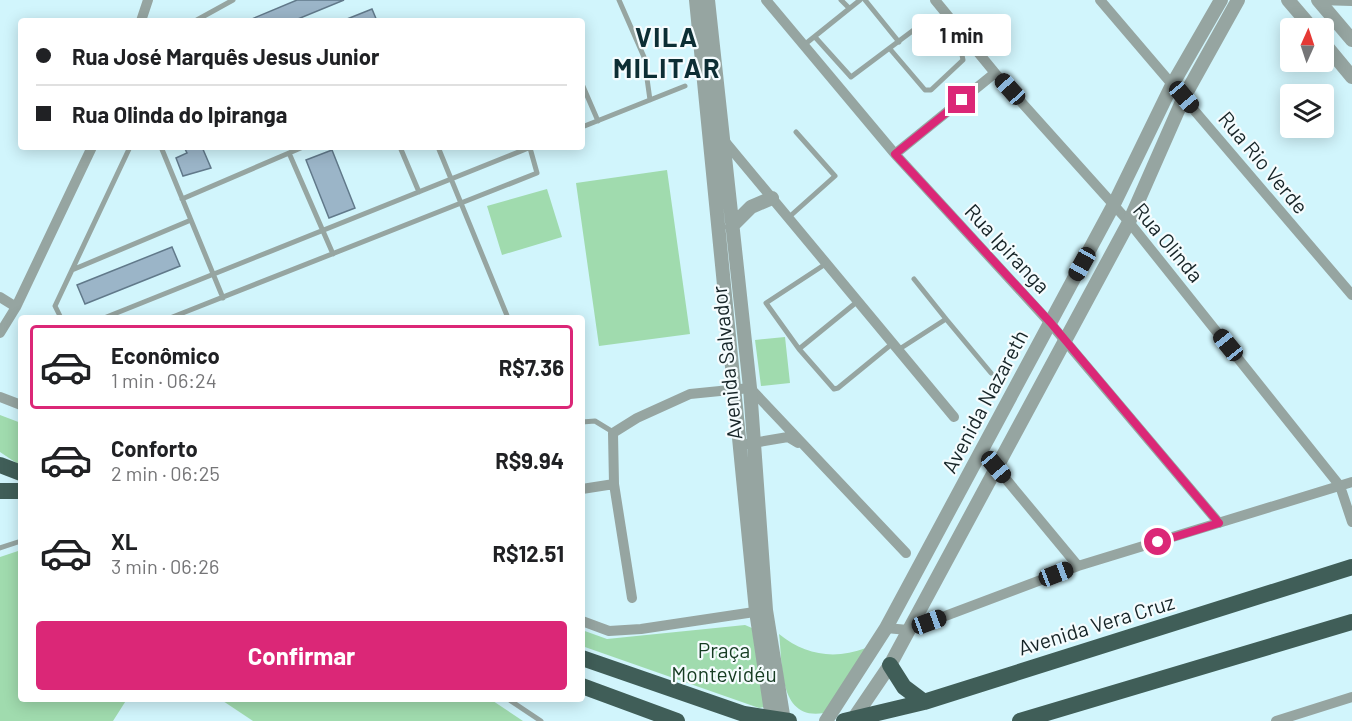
<!DOCTYPE html>
<html lang="pt">
<meta charset="utf-8">
<style>
:root{--surface:#fff;--page:#f2f2f2;--text:#202124;--muted:#757577;--line:#e0e0e0;--accent:#db2777}
body{margin:0;font-family:Barlow,sans-serif;background:var(--page);color:var(--text);height:100vh;display:flex;flex-direction:column;font-size:22px;white-space:nowrap}
*{box-sizing:border-box;margin:0}
p{font-size:20px;color:var(--muted)}
.icon{flex:none;width:33px;height:33px;fill:none;stroke:currentColor;stroke-width:2;stroke-linecap:round;stroke-linejoin:round}
.map{position:relative;flex:1;overflow:hidden}
.panel{position:absolute;left:18px;top:315px;width:567px;height:387px;display:flex;flex-direction:column;background:var(--surface);border-radius:6px;box-shadow:0 3px 15px #0003}
.panel>*{flex:none}
.top-card{position:absolute;left:18px;top:18px;width:567px;height:132px;border-radius:6px;box-shadow:0 3px 15px #0003;display:grid;align-content:center;height:132px;padding:0 18px;background:var(--surface)}
.needle{width:39px;rotate:3deg}
.fabs{position:absolute;left:1280px;top:18px;display:grid;gap:12px}
.fabs a{display:grid;place-items:center;width:54px;height:54px;border-radius:6px;background:var(--surface);box-shadow:0 3px 15px #0003;font-size:30px}
.end{position:absolute;width:27px;height:27px;margin:-14px;border:8px solid #db2777;background:#fff;box-shadow:0 0 0 3px #fff}
.from{border-radius:50%}
.bubble{position:absolute;height:42px;border-radius:6px;background:var(--surface);box-shadow:0 3px 15px #0003;font-size:20px;font-weight:700;line-height:42px;text-align:center}
.car{position:absolute;width:18px;height:36px;margin:-18px -9px;border-radius:8px;box-shadow:0 0 4px 2px #0007;background:linear-gradient(#222 24%,#8ab4d8 0 40%,#222 0 76%,#8ab4d8 0 86%,#222 0)}
.top-card b{display:flex;align-items:center;gap:21px;height:57px;font-size:22px}
.top-card b+b{border-top:2px solid var(--line)}
.top-card i{width:15px;height:15px;background:var(--text)}
ul{padding:10px 0 0;list-style:none}
li{display:flex;align-items:center;gap:18px;height:84px;margin:0 12px 9px;padding:0 6px;border:3px solid transparent;border-radius:6px}
li div{flex:1}
li b{display:block;font-size:22px}
li em{font-style:normal;font-weight:700}
li.active{border-color:var(--accent)}
li>.icon{width:54px;height:54px;stroke-width:1.5}
.action{display:flex;gap:12px;margin-top:auto;padding:12px 18px}
.action a{flex:1;height:69px;border-radius:6px;background:var(--accent);color:#fff;font-size:24px;font-weight:700;line-height:69px;text-align:center}
.map>svg:first-child{display:block}
.green{fill:#a0dbae}
.building{fill:#9bb5c8;stroke:#61798a;stroke-width:1.5}
.lines{fill:none;stroke-linecap:round;stroke-linejoin:round}
.service{stroke:#96a5a1;stroke-width:5}
.minor{stroke:#96a5a1;stroke-width:10}
.tertiary{stroke:#96a5a1;stroke-width:14}
.trunk{stroke:#405e58;stroke-width:16}
.route{stroke:#db2777;stroke-width:8}
.labels{text-anchor:middle;dominant-baseline:central;stroke-width:4.5;stroke-linejoin:round;paint-order:stroke}
.street-label{font-size:21px;fill:#162427;stroke:#f5fcfe}
.park-label{font-size:21px;fill:#163c22;stroke:#f5fcfe}
.district-label{font-size:27px;font-weight:bold;letter-spacing:1.5px;fill:#0d2e34;stroke:#f5fcfe}
</style>
<div class="map">
<svg width="1352" height="721" viewBox="0 0 1352 721">
<rect width="100%" height="100%" fill="#d1f5fc"/>
<path class="green" d="M 667,170 L 690,334 L 599,346 L 576,183 Z
M 547,189 L 562,237 L 502,255 L 487,206 Z
M 785,337 L 790,383 L 761,386 L 755,340 Z
M 0,415 L 21,423 L 21,466 L 0,452 Z
M 21,550 L 21,699 L 127,699 L 113,721 L 0,721 L 0,557 Z
M 745,625 L 752,628 L 764,707 L 759,708 L 582,646 L 582,630 L 607,639 Z
M 779,634 C 805,655 834,660 866,648 L 824,713 C 778,721 783,664 779,634 Z
M 220,699 L 490,699 L 523,721 L 253,721 Z"/>
<path class="building" d="M 297,0 L 344,0 L 293,21 L 247,21 Z
M 372,9 L 377,21 L 342,21 Z
M 184,147 L 202,147 L 211,168 L 183,176 L 176,158 L 187,153 Z
M 332,150 L 355,208 L 329,218 L 306,160 Z
M 172,247 L 180,266 L 85,304 L 77,285 Z"/>
<g class="lines">
<path class="service" d="M 619,0 L 644,57 L 650,100
M 841,0 L 849,8
M 865,0 L 899,42
M 195,21 L 233,0
M 815,37 L 851,77 L 927,20 L 933,20 L 962,55 L 963,60 L 931,90 L 925,90 L 890,49
M 804,45 L 860,0
M 582,84 L 598,121
M 582,127 L 685,86
M 161,147 L 223,298
M 400,147 L 419,192
M 438,147 L 508,318
M 289,153 L 333,254
M 182,199 L 303,147
M 788,218 L 835,176 L 796,132
M 72,270 L 191,220
M 858,301 L 799,349 L 834,389 L 838,388 L 893,343
M 61,318 L 55,306 L 130,147
M 104,318 L 531,147
M 170,318 L 537,173 L 530,148
M 946,319 L 991,373
M 799,349 L 766,303 L 827,263
M 898,350 L 946,319 L 914,279
M 582,422 L 595,421 L 613,432
M 0,548 L 21,541
M 508,699 L 541,721"/>
<path class="minor" d="M 766,0 L 895,154 L 1050,323 L 1219,523
M 935,0 L 995,73 L 1129,222 L 1340,486 L 1352,522
M 1100,0 L 1352,295
M 1318,0 L 1352,1
M 141,21 L 148,0
M 722,138 L 954,417
M 895,154 L 995,73
M 0,297 L 16,307
M 0,333 L 16,307 L 92,147
M 0,397 L 21,405
M 741,445 L 788,437 L 798,443
M 981,449 L 1078,566
M 614,484 L 613,433 L 637,418 L 690,394 L 750,388 L 906,553
M 582,489 L 614,484 L 632,598
M 582,621 L 609,631 L 641,629 L 761,611
M 886,628 L 908,630 L 1078,566 L 1352,482
M 1276,721 L 1352,697"/>
<path class="tertiary" d="M 696,0 L 756,611 L 772,719
M 708,0 L 750,388 L 766,610 L 784,721
M 1288,0 L 1312,28
M 1318,0 L 1352,40
M 1323,42 L 1352,77
M 732,226 L 751,207 L 772,198
M 826,721 L 886,628 L 1113,206 L 1172,85 L 1221,0
M 852,721 L 890,665 L 1129,222 L 1184,97 L 1238,0"/>
<path class="trunk" d="M 0,465 L 21,473
M 0,491 L 21,491
M 582,658 L 744,714 L 789,721
M 890,665 L 904,687 L 924,702
M 582,686 L 677,721
M 844,721 L 924,702 L 1352,567
M 1020,721 L 1352,622"/>
</g>
<g class="lines">
<path class="route" d="M 962,100 L 895,154 L 1050,322 L 1219,523 L 1158,542"/>
</g>
<g class="labels">
<g class="street-label">
<text transform="translate(1264 162) rotate(50)">Rua Rio Verde</text>
<text transform="translate(1169 242) rotate(50)">Rua Olinda</text>
<text transform="translate(1008 248) rotate(47)">Rua Ipiranga</text>
<text transform="translate(726 363) rotate(-96)">Avenida Salvador</text>
<text transform="translate(984 401) rotate(-62)">Avenida Nazareth</text>
<text transform="translate(1096 624) rotate(-17)">Avenida Vera Cruz</text>
</g>
<g class="park-label">
<text x="724" y="649">Praça<tspan x="724" dy="24">Montevidéu</tspan></text>
</g>
<g class="district-label">
<text x="667" y="36">VILA<tspan x="667" dy="31">MILITAR</tspan></text>
</g>
</g>
</svg>
<div class="fabs">
<a><svg class="needle" viewBox="-14 -14 28 28"><path d="M0-13l5 13h-10z" fill="#e53935"/><path d="M0 13l5-13h-10z" fill="#757577"/></svg></a>
<a><svg class="icon" aria-label="layers" viewBox="0 0 24 24"><path d="M12 4l9 5-9 5-9-5zM3 14l9 5 9-5"/></svg></a>
</div>
<i class="end from" style="left:1158px;top:542px"></i>
<i class="end" style="left:962px;top:100px"></i>
<div class="bubble" style="left:912px;top:14px;width:99px">1 min</div>
<i class="car" style="left:1010px;top:89px;rotate:318deg"></i>
<i class="car" style="left:1184px;top:97px;rotate:140deg"></i>
<i class="car" style="left:1082px;top:264px;rotate:209deg"></i>
<i class="car" style="left:1228px;top:345px;rotate:321deg"></i>
<i class="car" style="left:996px;top:467px;rotate:140deg"></i>
<i class="car" style="left:1056px;top:574px;rotate:69deg"></i>
<i class="car" style="left:929px;top:622px;rotate:70deg"></i>
<div class="top-card">
<b><i class="from"></i>Rua José Marquês Jesus Junior</b>
<b><i></i>Rua Olinda do Ipiranga</b>
</div>
<section class="panel">
<ul>
<li class="active"><svg class="icon" aria-label="car" viewBox="0 0 24 24"><path d="M5 17H2v-5l4-1 3-4h7l3 4 3 1v5h-3M9 17h6M6 11h13"/><circle cx="7" cy="17" r="2"/><circle cx="17" cy="17" r="2"/></svg><div><b>Econômico</b><p>1 min · 06:24</p></div><em>R$7.36</em></li>
<li><svg class="icon" aria-label="car" viewBox="0 0 24 24"><path d="M5 17H2v-5l4-1 3-4h7l3 4 3 1v5h-3M9 17h6M6 11h13"/><circle cx="7" cy="17" r="2"/><circle cx="17" cy="17" r="2"/></svg><div><b>Conforto</b><p>2 min · 06:25</p></div><em>R$9.94</em></li>
<li><svg class="icon" aria-label="car" viewBox="0 0 24 24"><path d="M5 17H2v-5l4-1 3-4h7l3 4 3 1v5h-3M9 17h6M6 11h13"/><circle cx="7" cy="17" r="2"/><circle cx="17" cy="17" r="2"/></svg><div><b>XL</b><p>3 min · 06:26</p></div><em>R$12.51</em></li>
</ul>
<div class="action"><a>Confirmar</a></div>
</section>
</div>
